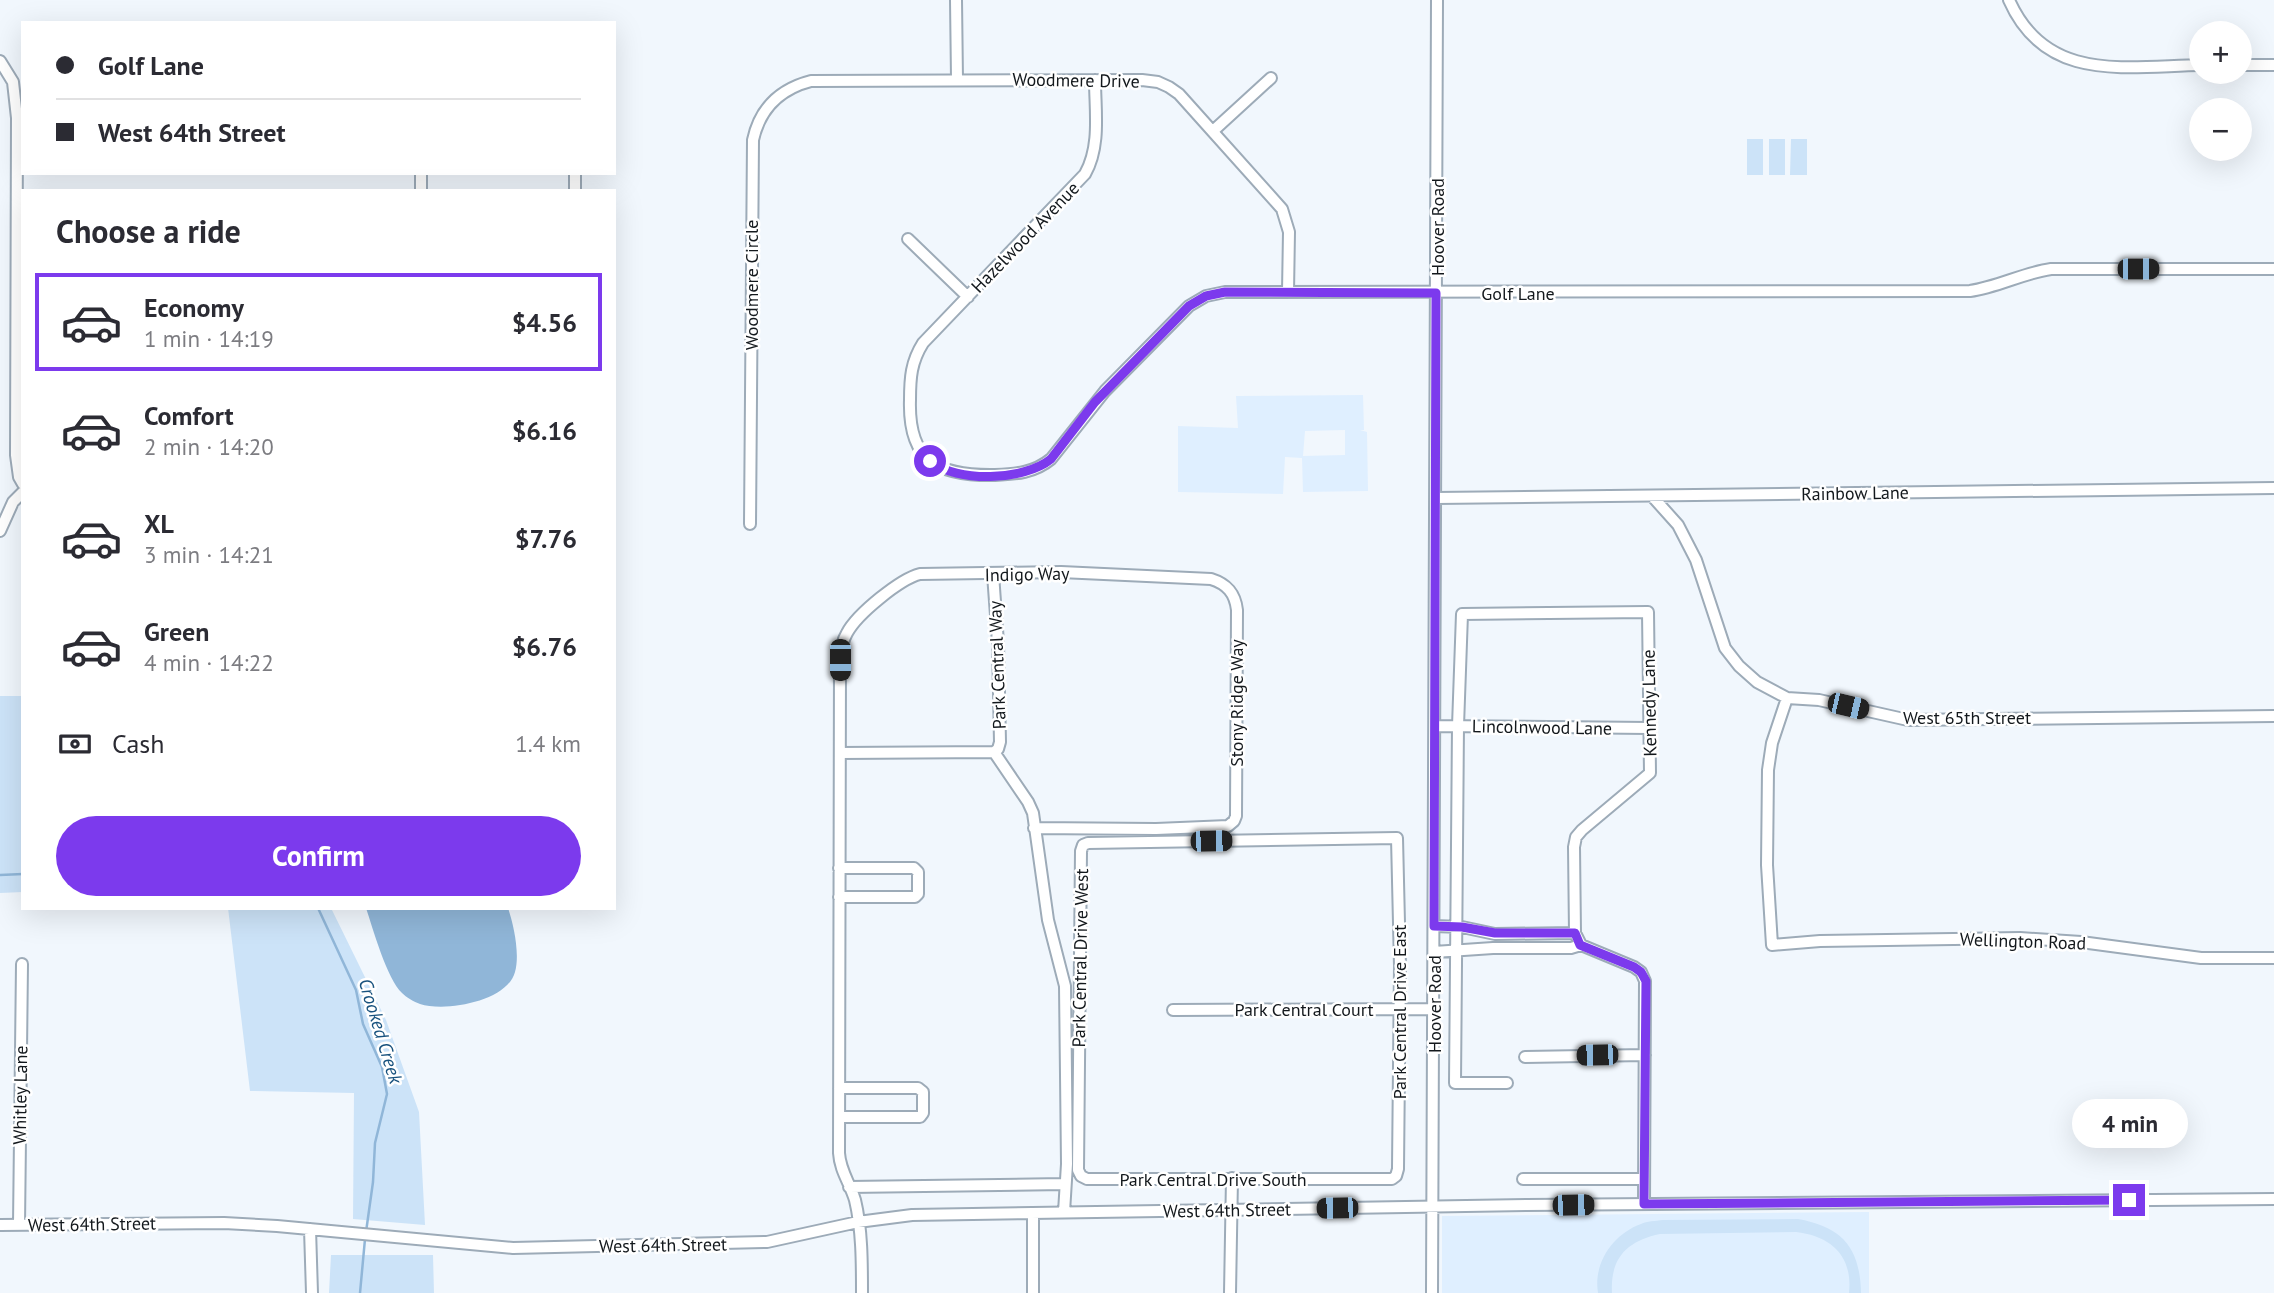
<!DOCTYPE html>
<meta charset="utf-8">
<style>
:root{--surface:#fff;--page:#f7f7f7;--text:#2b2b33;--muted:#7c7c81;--line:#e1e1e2;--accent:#7c3aed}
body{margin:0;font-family:"PT Sans",sans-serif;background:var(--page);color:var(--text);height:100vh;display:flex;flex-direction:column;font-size:26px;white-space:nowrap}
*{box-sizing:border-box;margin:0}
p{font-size:23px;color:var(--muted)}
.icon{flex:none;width:38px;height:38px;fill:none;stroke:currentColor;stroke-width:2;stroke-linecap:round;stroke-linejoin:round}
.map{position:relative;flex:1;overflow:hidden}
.side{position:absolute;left:21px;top:189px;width:595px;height:721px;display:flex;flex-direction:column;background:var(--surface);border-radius:0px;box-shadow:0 7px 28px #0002}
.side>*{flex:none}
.top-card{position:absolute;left:21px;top:21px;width:595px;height:154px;border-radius:0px;box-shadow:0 7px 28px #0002;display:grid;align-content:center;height:154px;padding:0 35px;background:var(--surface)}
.buttons{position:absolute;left:2189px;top:21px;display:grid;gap:14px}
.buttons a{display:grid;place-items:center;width:63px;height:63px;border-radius:50%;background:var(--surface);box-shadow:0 7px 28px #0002;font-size:35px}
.end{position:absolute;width:32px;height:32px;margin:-16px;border:9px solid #7c3aed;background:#fff;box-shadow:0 0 0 4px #fff}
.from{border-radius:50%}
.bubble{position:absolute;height:49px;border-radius:24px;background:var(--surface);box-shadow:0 7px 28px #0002;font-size:23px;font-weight:600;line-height:49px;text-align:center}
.car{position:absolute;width:21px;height:42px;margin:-21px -10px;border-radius:9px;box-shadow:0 0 5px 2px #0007;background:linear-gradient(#222 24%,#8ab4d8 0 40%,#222 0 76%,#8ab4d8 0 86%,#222 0)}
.top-card b{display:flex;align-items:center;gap:24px;height:66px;font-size:26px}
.top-card b+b{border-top:2px solid var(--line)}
.top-card i{width:18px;height:18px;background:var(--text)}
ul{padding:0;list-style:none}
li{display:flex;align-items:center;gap:21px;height:98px;margin:0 14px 10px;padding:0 21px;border:4px solid transparent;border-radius:0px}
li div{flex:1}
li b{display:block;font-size:26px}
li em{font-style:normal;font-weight:600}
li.active{border-color:var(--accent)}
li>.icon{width:63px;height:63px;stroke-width:1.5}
h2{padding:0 35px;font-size:32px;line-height:84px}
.pay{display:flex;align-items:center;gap:18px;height:77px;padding:0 35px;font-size:26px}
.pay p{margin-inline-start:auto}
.action{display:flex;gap:14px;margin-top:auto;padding:14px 35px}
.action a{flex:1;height:80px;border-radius:42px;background:var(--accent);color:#fff;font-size:28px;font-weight:600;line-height:80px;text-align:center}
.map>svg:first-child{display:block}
.built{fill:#dfefff;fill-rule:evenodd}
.green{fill:#cce3f8}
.water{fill:#90b6d8}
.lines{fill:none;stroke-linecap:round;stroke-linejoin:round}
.stream{stroke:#90b6d8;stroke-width:2.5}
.minor-casing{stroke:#9dabb8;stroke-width:14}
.minor{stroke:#fff;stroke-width:10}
.route{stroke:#7c3aed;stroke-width:9}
.labels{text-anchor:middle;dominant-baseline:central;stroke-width:5;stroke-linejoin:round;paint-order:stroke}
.street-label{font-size:18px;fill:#13181c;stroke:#fff}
.water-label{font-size:19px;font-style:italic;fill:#18527e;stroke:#fff}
</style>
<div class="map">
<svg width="2274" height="1293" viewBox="0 0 2274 1293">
<rect width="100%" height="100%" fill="#f1f7fd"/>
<path class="built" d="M 1363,395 L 1364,430 L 1360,430 L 1367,432 L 1368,491 L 1303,492 L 1302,458 L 1285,457 L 1283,494 L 1178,492 L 1178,426 L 1238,428 L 1236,396 ZM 1345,430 L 1345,455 L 1303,456 L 1305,431 Z
M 1869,1212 L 1869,1293 L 1442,1293 L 1442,1216 Z"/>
<path class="green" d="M 1747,139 L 1763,139 L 1763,175 L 1747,175 Z
M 1769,139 L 1785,139 L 1785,175 L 1769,175 Z
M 1791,139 L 1807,139 L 1807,175 L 1790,175 Z
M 0,696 L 23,696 L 23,892 L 0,893 Z
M 228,908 L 331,908 L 386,1020 L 419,1112 L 425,1225 L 353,1219 L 354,1093 L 250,1091 Z
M 1798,1219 C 1842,1227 1860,1247 1861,1293 L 1849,1293 C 1853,1256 1831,1236 1796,1232 L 1660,1234 C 1627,1241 1610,1258 1612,1293 L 1598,1293 C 1593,1263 1613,1234 1641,1224 C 1647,1221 1655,1221 1663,1220 Z
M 331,1255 L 433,1255 L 434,1293 L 329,1293 Z"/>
<path class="water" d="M 366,908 L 508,908 C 514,926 520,954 515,972 C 507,1002 445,1012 420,1004 C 414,1002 406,997 402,993 C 387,979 373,929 366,908 Z"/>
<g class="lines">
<path class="stream" d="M 0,875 L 23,874
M 318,908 L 356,990 L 363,1024 L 382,1067 L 387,1094 L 375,1143 L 373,1182 L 366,1232
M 360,1293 L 365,1239"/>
<g class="minor-casing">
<path id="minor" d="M 956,0 L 957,79
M 2009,0 C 2046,84 2126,66 2202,65
M 0,61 L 13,82 L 17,118 L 16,455 L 19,477 L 23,484
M 2240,65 L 2274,65
M 1095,80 C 1095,110 1101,146 1085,174 L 923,343 C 911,362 910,378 910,400 C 908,462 938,476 995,475 C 1016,474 1034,473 1051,459 L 1105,391 L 1189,306 L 1206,296 L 1225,292 L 1970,291 C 1998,287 2023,273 2051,269 L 2274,269
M 1213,131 L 1271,78
M 575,173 L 575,191
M 421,191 L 421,173
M 908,239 L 968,297
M 1652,496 L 1678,525 L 1696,560 L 1725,648 L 1739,666 L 1757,682 L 1787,698 L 1819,700 L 1908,720 L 2274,716
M 1436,498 L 2274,488
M 750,524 L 753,140 C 760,108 780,89 811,81 L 1142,80 L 1158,82 L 1169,87 L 1179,94 L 1282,209 L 1289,232 L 1288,292
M 0,531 L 13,502 L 23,492
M 993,574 L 998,643 L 1000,742 L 998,749 L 994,752
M 1787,698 L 1772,743 L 1768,770 L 1767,865 L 1772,945 L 1820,941 L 2020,938 L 2081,942 L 2201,958 L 2274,958
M 1435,726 L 1649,728
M 994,752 L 1028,802 L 1033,813 L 1048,920 L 1065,986 L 1067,1164 L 1064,1212
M 840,753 L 994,752
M 1397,838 L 1400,966 L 1398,1169 L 1396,1176 L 1392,1179 L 1087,1179 L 1081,1176 L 1078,1170 L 1081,851 L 1083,845 L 1088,843 Z
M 839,868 L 914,868 L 918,872 L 918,894 L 915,897 L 839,897
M 1434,926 L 1462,927 L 1495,934 L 1575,933
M 1434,952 L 1493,948 L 1571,948 L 1581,945
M 1173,1010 L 1434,1009
M 1525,1057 L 1645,1055
M 1507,1083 L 1455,1083 L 1458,726 L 1462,614 L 1648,612 L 1650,773 L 1582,830 L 1576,837 L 1574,847 L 1575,933 L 1581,945 L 1634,967 L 1641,972 L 1645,981 L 1644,1204
M 839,1088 L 918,1088 L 923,1092 L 923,1113 L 920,1117 L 839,1117
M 1523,1179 L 1644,1179
M 849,1187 L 1064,1184
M 0,1225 L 224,1223 L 277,1226 L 513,1248 L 767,1242 L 858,1222 L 912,1215 L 1526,1205 L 2274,1199
M 19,1225 L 22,964
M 310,1229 L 312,1293
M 862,1293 C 862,1263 862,1229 855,1200 C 850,1183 840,1171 839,1153 L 840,660 C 841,650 842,641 847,633 C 857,614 900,579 920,574 L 1061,572 L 1211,579 C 1227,584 1235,593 1237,610 L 1236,816 L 1234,821 L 1228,826 L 1156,829 L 1034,828
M 1033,1293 L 1033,1213
M 1230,1293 L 1232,1178
M 1432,1293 L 1437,0"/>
</g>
<use href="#minor" class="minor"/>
</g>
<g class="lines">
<path class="route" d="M 930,461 C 957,483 1024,481 1051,459 L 1095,402 L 1189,306 L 1206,296 L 1225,292 L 1436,293 L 1434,926 L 1462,927 L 1495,933 L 1575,933 L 1580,945 L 1634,967 L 1641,972 L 1646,981 L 1644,1204 L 2129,1200"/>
</g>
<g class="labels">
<g class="street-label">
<text transform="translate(1076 80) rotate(1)">Woodmere Drive</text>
<text transform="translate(1437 227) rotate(-90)">Hoover Road</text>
<text transform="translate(1025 237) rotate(-46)">Hazelwood Avenue</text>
<text transform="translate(751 285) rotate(-90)">Woodmere Circle</text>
<text x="1518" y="293">Golf Lane</text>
<text transform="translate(1855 493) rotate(-1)">Rainbow Lane</text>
<text transform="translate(1027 574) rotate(-1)">Indigo Way</text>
<text transform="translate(997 665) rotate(-92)">Park Central Way</text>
<text transform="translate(1236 703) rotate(-90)">Stony Ridge Way</text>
<text transform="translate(1649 703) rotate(-91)">Kennedy Lane</text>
<text x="1967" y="717">West 65th Street</text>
<text transform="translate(1542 727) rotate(1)">Lincolnwood Lane</text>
<text transform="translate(2023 941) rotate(2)">Wellington Road</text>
<text transform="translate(1080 958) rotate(-89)">Park Central Drive West</text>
<text transform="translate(1434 1004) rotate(-90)">Hoover Road</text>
<text x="1304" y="1009">Park Central Court</text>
<text transform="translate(1399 1012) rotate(-90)">Park Central Drive East</text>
<text transform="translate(20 1095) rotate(-89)">Whitley Lane</text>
<text x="1213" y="1179">Park Central Drive South</text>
<text transform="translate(1227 1210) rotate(-1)">West 64th Street</text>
<text transform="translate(92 1224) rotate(-1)">West 64th Street</text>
<text transform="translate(663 1245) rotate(-1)">West 64th Street</text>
</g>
<g class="water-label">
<text transform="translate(381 1031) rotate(73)">Crooked Creek</text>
</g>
</g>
</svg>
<div class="buttons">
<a>+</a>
<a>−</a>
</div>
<i class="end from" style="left:930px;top:461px"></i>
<i class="end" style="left:2129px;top:1200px"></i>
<div class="bubble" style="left:2072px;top:1099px;width:116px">4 min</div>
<i class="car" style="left:2138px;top:269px;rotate:90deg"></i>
<i class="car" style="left:840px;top:660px;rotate:180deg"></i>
<i class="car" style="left:1848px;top:706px;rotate:103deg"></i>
<i class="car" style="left:1211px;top:841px;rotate:89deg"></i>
<i class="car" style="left:1597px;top:1055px;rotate:269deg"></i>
<i class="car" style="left:1573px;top:1205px;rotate:89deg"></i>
<i class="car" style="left:1337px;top:1208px;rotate:269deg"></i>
<div class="top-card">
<b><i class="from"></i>Golf Lane</b>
<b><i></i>West 64th Street</b>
</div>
<section class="side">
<h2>Choose a ride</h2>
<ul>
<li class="active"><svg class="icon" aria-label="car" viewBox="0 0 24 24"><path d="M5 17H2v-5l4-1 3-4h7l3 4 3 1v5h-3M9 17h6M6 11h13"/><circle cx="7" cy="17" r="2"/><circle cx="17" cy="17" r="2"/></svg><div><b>Economy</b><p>1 min · 14:19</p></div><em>$4.56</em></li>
<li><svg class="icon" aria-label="car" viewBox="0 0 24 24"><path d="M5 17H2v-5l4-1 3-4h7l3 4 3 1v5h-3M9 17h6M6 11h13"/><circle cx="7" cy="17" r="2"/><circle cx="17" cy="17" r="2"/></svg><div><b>Comfort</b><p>2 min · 14:20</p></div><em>$6.16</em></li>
<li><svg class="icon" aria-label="car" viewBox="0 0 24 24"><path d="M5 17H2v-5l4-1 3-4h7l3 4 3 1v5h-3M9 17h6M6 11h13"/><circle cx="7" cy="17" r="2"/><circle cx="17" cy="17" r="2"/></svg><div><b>XL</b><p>3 min · 14:21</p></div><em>$7.76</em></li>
<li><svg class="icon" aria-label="car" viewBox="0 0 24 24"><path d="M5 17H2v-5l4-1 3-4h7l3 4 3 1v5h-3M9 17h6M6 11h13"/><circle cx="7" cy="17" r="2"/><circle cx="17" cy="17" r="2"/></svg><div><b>Green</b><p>4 min · 14:22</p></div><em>$6.76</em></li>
</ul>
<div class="pay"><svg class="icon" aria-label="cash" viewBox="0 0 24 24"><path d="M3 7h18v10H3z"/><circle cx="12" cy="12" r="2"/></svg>Cash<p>1.4 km</p></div>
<div class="action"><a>Confirm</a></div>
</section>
</div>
